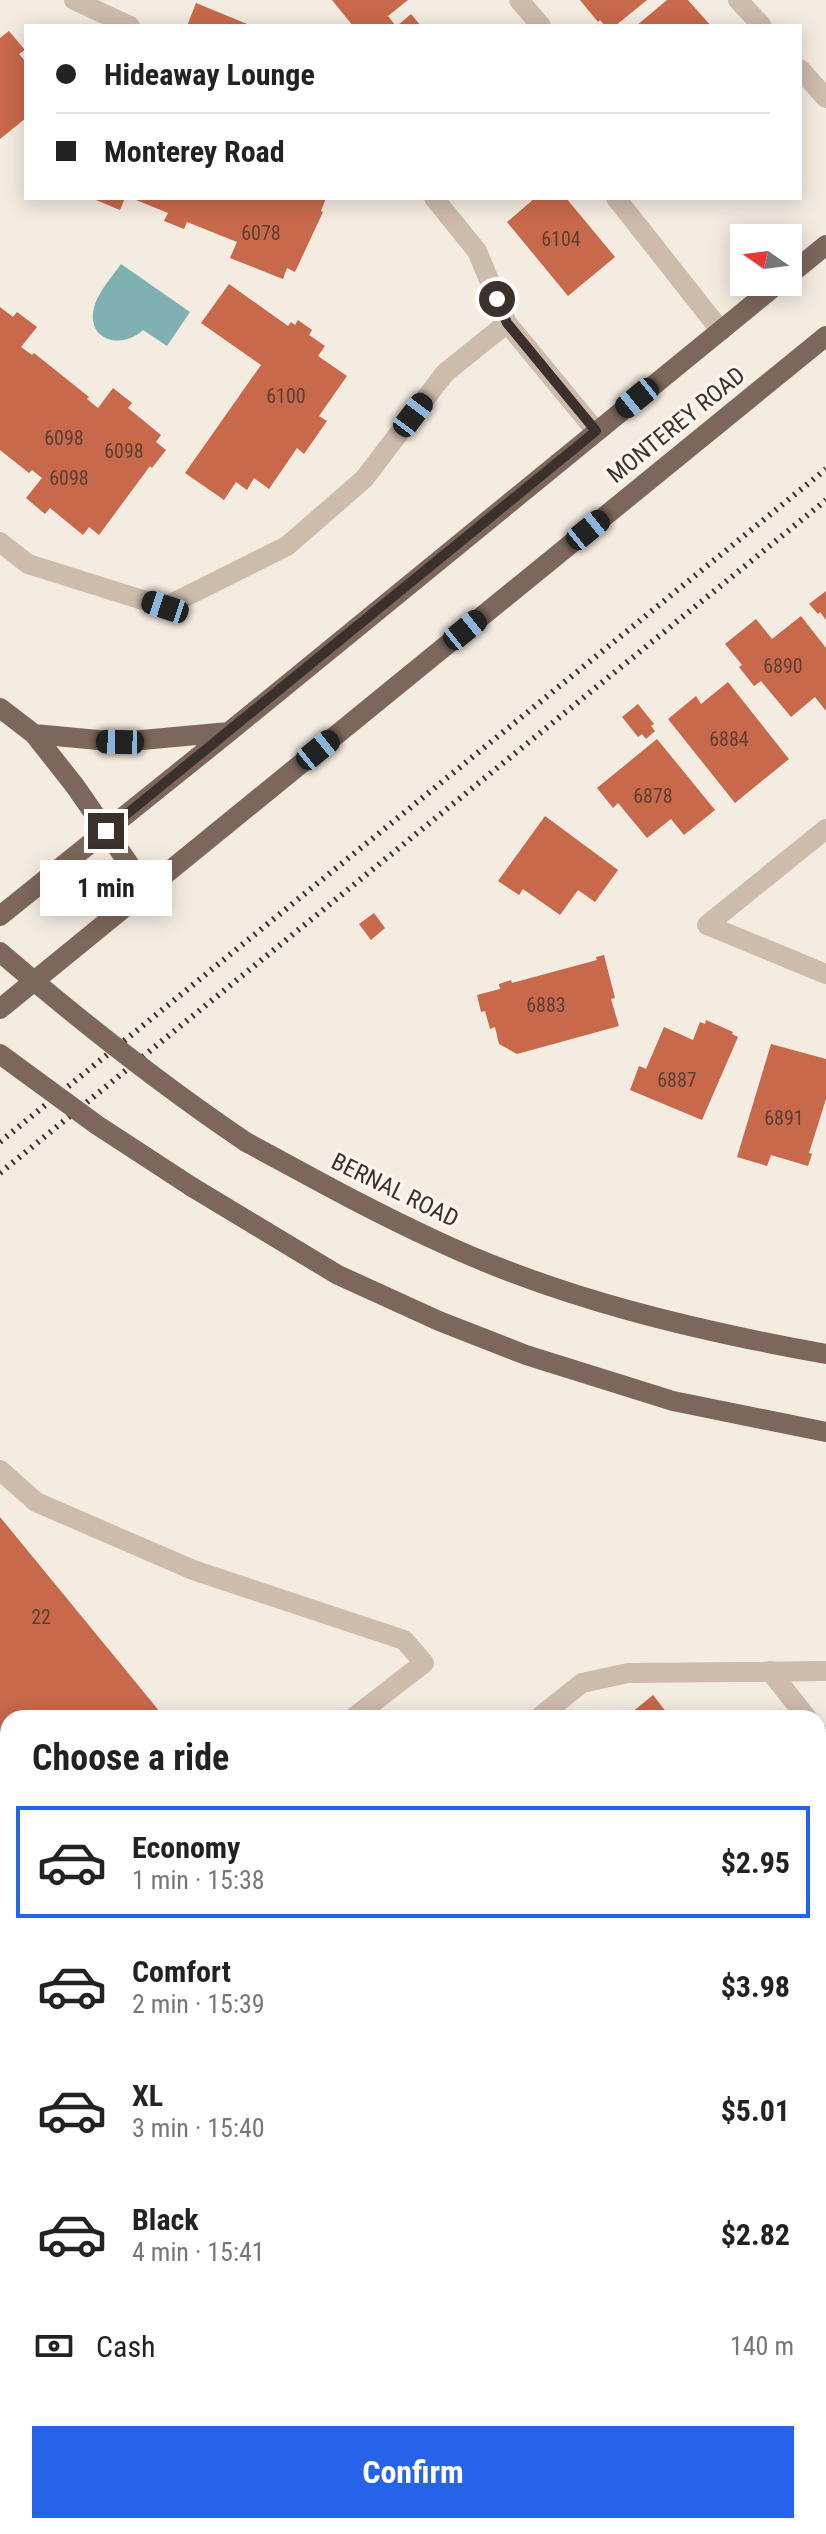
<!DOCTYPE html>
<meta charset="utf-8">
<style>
:root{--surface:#fff;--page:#f6f6f6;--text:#222;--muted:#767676;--line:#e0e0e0;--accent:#2563eb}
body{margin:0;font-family:"Roboto Condensed",sans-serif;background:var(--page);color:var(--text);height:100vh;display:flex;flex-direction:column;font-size:30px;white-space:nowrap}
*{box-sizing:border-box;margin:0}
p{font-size:26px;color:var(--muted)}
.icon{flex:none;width:44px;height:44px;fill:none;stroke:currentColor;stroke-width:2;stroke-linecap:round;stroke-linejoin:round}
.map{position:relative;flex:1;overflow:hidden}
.side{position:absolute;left:0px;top:1710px;width:826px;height:824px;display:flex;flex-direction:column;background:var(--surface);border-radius:24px 24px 0 0;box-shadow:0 4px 20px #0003}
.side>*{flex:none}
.top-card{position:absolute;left:24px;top:24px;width:778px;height:176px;border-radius:0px;box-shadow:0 4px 20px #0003;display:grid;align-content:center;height:176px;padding:0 32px;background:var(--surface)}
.needle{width:52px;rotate:284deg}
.controls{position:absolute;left:730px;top:224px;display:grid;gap:16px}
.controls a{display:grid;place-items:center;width:72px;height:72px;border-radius:0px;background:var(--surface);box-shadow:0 4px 20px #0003;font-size:40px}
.end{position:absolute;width:36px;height:36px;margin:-18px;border:10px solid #3b302b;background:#fff;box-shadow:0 0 0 4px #fff}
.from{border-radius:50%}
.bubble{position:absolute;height:56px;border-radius:0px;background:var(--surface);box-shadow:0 4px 20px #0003;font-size:26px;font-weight:700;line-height:56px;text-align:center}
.car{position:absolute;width:24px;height:48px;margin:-24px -12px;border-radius:10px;box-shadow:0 0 6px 2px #0007;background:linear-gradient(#222 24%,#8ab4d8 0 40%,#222 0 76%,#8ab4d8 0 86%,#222 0)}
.top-card b{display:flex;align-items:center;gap:28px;height:76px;font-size:30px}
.top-card b+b{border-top:2px solid var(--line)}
.top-card i{width:20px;height:20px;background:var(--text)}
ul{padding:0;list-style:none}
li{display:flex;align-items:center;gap:24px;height:112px;margin:0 16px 12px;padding:0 16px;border:4px solid transparent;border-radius:0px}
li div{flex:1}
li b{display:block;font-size:30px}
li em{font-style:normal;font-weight:700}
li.on{border-color:var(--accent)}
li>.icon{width:72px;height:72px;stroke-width:1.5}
h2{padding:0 32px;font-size:36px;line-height:96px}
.pay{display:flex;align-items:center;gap:20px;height:88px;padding:0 32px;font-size:30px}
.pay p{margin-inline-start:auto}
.button{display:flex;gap:16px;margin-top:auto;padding:16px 32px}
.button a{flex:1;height:92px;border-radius:0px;background:var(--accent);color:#fff;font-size:32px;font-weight:700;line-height:92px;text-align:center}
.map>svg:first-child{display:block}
.water{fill:#7fb0b2}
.building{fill:#c8694b}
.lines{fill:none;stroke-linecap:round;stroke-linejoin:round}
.minor{stroke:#cdbbac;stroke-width:20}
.major{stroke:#7d675c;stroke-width:20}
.rail{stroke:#3b302b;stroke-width:6;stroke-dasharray:2 6;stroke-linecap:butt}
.major-bridge{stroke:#7d675c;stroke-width:20}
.route{stroke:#3b302b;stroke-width:10}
.labels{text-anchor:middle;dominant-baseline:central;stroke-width:7;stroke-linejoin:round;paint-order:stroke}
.number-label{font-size:20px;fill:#5e3e33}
.street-label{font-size:24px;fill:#3b302b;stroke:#fbf5ee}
</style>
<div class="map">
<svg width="826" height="2534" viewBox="0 0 826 2534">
<rect width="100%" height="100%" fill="#f4ebe1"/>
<path class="water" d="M 121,264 L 190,312 L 167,346 L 143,330 C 120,351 86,339 94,308 C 97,293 112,277 121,264 Z"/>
<path class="building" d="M 332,0 L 408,0 L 388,16 L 396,26 L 353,26 Z
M 580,0 L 647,0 L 615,26 L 605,26 L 600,20 L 598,22 Z
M 667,0 L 688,0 L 711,26 L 636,26 Z
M 196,3 L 252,26 L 187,26 Z
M 411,14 L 421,26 L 397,26 Z
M 9,31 L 25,50 L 19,54 L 26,62 L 26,118 L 0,139 L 0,38 Z
M 91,198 L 125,198 L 120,210 Z
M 131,198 L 326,198 L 321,211 L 323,212 L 295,272 L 287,268 L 283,279 L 230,258 L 237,242 L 187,222 L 184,229 L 164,221 L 168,213 Z
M 535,198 L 566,198 L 615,257 L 568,296 L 507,222 Z
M 229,284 L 288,326 L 291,322 L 295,325 L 298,320 L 312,330 L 309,335 L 325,346 L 318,356 L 347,376 L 319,416 L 327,421 L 304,454 L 297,448 L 269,489 L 254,478 L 247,490 L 236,482 L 224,500 L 185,473 L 261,365 L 201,323 Z
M 0,307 L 13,317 L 17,312 L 37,327 L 21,347 L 32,355 L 34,353 L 89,397 L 87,399 L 98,408 L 113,388 L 132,403 L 128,408 L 161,435 L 156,442 L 166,450 L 152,468 L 150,466 L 99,535 L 89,527 L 83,535 L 50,508 L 45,514 L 26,498 L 42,478 L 32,470 L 29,473 L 0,450 Z
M 826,591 L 826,620 L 820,612 L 818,614 L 809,604 Z
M 801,616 L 826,648 L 826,711 L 815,697 L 791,717 L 761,681 L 754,686 L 739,667 L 742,665 L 725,644 L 756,619 L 772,639 Z
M 728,682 L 789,759 L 735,803 L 668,719 L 696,696 L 701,704 Z
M 638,704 L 654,724 L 651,726 L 655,731 L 646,739 L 642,734 L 638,737 L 622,717 Z
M 657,739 L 715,810 L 684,835 L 671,819 L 647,838 L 618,803 L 613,808 L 597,788 Z
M 545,816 L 618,870 L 595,902 L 578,890 L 560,915 L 523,889 L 519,895 L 498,881 Z
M 374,913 L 385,928 L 371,940 L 359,924 Z
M 604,955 L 615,998 L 611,999 L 619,1026 L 517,1054 L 499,1044 L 495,1027 L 490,1029 L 485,1011 L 481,1012 L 477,995 L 500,989 L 499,984 L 511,980 L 512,983 L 597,960 L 596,957 Z
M 706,1020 L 733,1032 L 732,1034 L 738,1037 L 702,1120 L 630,1090 L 639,1066 L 646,1069 L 664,1027 L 693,1040 L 700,1022 L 705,1024 Z
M 771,1044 L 826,1059 L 826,1099 L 809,1153 L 812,1154 L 808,1166 L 771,1155 L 767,1166 L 737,1157 Z
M 0,1517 L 165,1718 L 8,1718 L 8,1879 L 0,1870 Z
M 653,1695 L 671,1718 L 625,1718 Z
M 818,1803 L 826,1813 L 826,1843 L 822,1846 L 818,1841 Z
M 818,1961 L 826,1971 L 826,2353 L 818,2359 Z
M 551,2526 L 621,2526 L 612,2534 L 557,2534 Z"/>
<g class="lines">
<path class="minor" d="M 74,0 L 130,26
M 519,0 L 541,26
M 738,0 L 762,26
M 800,69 L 826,98
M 434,198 L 477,251 L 507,323 L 596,431
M 616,198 L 721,331
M 0,542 L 28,564 L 165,607 L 287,546 L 364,479 L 445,373 L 507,323
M 826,829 L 707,925 L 826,974
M 0,1470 L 36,1502 L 193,1570 L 404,1640 L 424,1663 L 353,1718
M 770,1671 L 807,1718
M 538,1718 L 582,1683 L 628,1673 L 826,1671
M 818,1732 L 826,1741
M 0,2001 L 8,1995
M 0,2145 L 8,2138
M 818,2439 L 826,2433
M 0,2476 L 8,2469
M 442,2526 L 449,2534
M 52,2534 L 62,2526
M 703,2534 L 713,2526"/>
<path class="major" d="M 788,276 L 826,245
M 0,708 L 34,734 L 75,786 L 147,890
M 34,734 L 120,742 L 229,732
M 0,916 L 229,732 L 780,282
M 0,1009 L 826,336
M 246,1142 C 309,1176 371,1211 435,1240 C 558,1298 693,1330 826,1354
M 192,1187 L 338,1275 L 439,1321 L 526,1355 L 673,1401 L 826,1432
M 0,2274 L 8,2280
M 0,2362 L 8,2369
M 163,2526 L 169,2534
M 254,2526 L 260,2534"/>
<path class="rail" d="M 0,1142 L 826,469
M 0,1173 L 826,500"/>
<path class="major-bridge" d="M 0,952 C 79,1020 160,1084 246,1142
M 0,1054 L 97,1125 L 192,1187"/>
</g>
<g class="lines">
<path class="route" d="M 106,831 L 596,431 L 507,323 L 497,299"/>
</g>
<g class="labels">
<g class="number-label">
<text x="261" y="233">6078</text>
<text x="561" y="239">6104</text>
<text x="286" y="396">6100</text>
<text x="64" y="438">6098</text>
<text x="124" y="451">6098</text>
<text x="69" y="478">6098</text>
<text x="783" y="666">6890</text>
<text x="729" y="739">6884</text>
<text x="653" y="796">6878</text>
<text x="546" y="1005">6883</text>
<text x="677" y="1080">6887</text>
<text x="784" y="1118">6891</text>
<text x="41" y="1617">22</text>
</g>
<g class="street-label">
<text transform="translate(676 425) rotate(-39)">MONTEREY ROAD</text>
<text transform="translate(395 1190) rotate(26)">BERNAL ROAD</text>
</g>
</g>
</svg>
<div class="controls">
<a><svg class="needle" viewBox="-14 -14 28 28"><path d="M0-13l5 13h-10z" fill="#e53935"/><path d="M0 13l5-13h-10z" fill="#767676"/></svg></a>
</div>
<i class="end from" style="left:497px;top:299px"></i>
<i class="end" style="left:106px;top:831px"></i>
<div class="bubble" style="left:40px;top:860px;width:132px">1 min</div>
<i class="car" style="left:637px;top:398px;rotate:231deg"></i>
<i class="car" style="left:413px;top:415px;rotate:37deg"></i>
<i class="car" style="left:588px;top:530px;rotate:51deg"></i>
<i class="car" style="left:165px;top:607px;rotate:288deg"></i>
<i class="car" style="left:465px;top:630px;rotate:51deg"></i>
<i class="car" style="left:120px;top:742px;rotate:271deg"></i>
<i class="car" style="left:318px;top:750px;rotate:51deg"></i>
<div class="top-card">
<b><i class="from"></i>Hideaway Lounge</b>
<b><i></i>Monterey Road</b>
</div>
<section class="side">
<h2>Choose a ride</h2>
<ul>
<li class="on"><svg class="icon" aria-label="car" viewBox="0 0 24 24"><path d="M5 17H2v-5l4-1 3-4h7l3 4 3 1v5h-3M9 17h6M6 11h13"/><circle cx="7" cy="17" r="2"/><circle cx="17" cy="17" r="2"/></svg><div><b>Economy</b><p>1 min · 15:38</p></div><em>$2.95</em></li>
<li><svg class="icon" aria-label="car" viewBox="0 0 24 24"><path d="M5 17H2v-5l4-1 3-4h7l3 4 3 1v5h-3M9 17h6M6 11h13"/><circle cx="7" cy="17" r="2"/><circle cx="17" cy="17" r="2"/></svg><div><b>Comfort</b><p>2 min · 15:39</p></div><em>$3.98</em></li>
<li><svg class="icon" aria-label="car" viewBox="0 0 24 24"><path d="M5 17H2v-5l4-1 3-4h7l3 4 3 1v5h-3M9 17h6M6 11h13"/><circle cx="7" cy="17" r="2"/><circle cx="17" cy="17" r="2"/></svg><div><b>XL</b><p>3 min · 15:40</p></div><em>$5.01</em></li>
<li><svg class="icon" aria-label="car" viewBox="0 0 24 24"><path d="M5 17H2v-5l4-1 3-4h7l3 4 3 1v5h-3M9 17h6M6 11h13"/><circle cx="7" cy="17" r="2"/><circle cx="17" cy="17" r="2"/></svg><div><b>Black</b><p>4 min · 15:41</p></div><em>$2.82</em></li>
</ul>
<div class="pay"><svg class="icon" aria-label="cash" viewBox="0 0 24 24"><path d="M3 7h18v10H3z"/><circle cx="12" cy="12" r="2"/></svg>Cash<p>140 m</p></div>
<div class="button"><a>Confirm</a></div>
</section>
</div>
